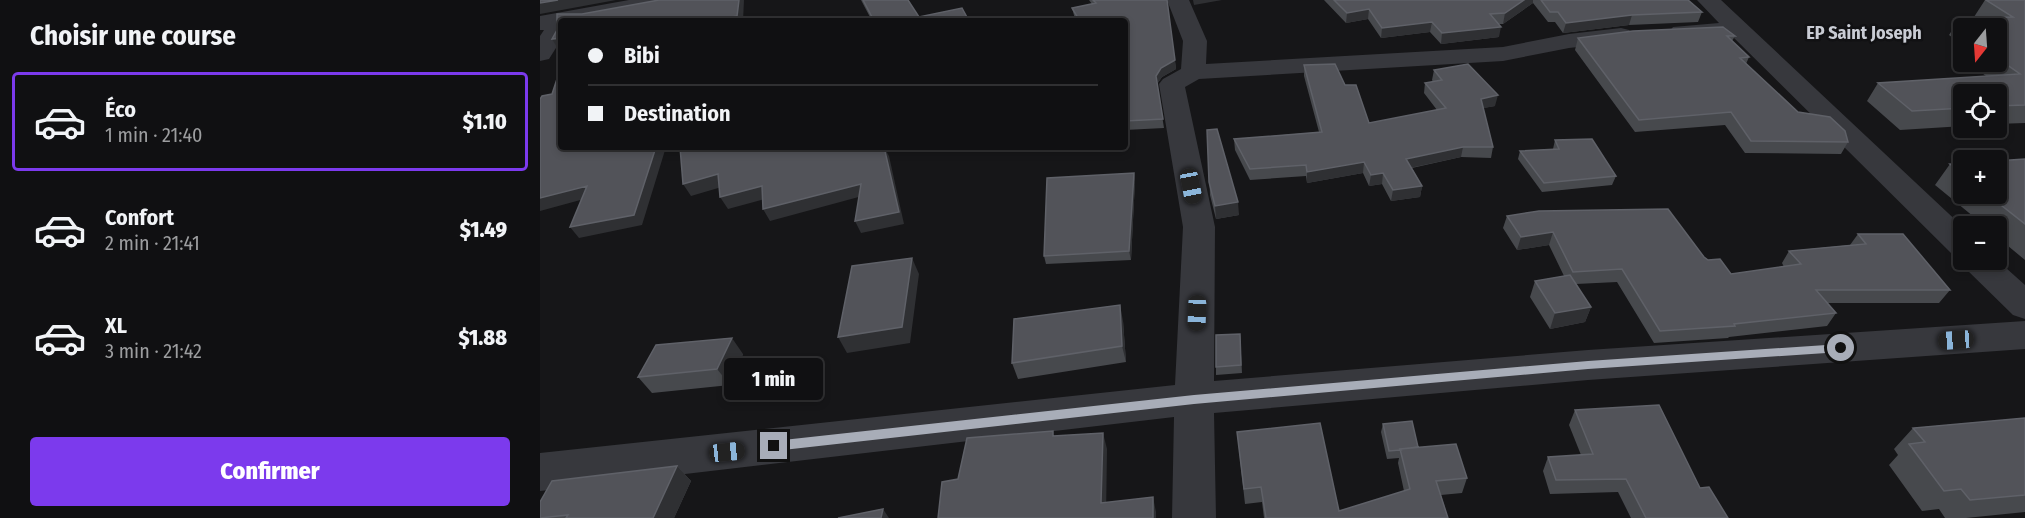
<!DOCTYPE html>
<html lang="fr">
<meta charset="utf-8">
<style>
:root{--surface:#101012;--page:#1e1e20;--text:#f1f3f6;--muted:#9c9d9f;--line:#303032;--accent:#7c3aed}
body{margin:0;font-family:"Fira Sans Condensed",sans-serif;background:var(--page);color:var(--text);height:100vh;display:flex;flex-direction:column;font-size:22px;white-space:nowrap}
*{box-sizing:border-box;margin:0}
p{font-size:20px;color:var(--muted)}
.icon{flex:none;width:33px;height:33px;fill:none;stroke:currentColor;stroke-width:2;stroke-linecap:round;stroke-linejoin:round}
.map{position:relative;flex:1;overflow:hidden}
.details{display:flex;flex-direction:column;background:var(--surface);width:540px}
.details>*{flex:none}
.top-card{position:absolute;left:18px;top:18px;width:570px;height:132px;border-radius:6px;box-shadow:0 3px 9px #0003,0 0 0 2px var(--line);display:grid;align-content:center;height:132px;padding:0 30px;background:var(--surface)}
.needle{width:39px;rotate:197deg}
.tools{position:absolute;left:1413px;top:18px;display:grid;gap:12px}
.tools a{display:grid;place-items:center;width:54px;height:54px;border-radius:6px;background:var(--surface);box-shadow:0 3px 9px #0003,0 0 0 2px var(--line);font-size:30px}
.end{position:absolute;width:27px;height:27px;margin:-14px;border:8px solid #a8adb8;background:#111;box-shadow:0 0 0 3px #111}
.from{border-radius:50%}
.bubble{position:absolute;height:42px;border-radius:6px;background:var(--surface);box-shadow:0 3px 9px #0003,0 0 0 2px var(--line);font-size:20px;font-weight:800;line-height:42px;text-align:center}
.car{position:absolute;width:18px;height:36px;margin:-18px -9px;border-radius:8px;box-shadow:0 0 4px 2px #0007;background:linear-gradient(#222 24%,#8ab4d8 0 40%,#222 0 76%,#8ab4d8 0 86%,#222 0)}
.top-card b{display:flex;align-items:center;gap:21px;height:57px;font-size:22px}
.top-card b+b{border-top:2px solid var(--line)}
.top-card i{width:15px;height:15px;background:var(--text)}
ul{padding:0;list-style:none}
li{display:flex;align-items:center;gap:18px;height:99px;margin:0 12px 9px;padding:0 18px;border:3px solid transparent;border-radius:6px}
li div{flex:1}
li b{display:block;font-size:22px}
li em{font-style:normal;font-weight:800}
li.current{border-color:var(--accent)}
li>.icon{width:54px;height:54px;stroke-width:1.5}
h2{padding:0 30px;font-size:27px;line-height:72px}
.button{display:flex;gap:12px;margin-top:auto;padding:12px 30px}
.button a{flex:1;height:69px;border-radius:6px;background:var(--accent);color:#fff;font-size:24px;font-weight:800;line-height:69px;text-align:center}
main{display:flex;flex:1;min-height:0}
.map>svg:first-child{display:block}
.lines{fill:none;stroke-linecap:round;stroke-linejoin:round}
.minor{fill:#37383d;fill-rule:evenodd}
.wall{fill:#47494d}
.shaded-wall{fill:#2f3033}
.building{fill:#525359;stroke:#5f6168;stroke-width:1.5}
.route{fill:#a8adb8}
.labels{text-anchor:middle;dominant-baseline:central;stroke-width:5;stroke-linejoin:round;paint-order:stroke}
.far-neighbourhood-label{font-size:18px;font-weight:bold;fill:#c9ccd4;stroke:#111113}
</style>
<main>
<section class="details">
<h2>Choisir une course</h2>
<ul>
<li class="current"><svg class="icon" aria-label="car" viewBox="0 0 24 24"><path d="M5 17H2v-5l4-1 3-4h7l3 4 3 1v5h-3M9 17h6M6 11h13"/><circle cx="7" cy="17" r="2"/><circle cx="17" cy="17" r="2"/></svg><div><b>Éco</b><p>1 min · 21:40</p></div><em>$1.10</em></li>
<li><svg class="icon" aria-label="car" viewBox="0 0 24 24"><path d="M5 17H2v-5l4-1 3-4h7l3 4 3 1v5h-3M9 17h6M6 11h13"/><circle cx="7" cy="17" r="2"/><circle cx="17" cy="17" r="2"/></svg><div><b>Confort</b><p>2 min · 21:41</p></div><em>$1.49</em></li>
<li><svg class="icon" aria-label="car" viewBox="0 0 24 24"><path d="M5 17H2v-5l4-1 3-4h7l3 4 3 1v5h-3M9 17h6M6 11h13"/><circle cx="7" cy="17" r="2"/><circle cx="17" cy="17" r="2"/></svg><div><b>XL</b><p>3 min · 21:42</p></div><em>$1.88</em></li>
</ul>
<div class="button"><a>Confirmer</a></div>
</section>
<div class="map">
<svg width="1485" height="518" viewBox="0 0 1485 518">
<rect width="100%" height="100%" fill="#161618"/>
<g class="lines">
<path class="minor" d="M 89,0 L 136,0 L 133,5 L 125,7 L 48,21 L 21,21 L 21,40 L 9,59 L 0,61 L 0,36 L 4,30 L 0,30 L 0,16 Z
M 627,0 L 649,0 L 667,41 L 666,64 L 963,47 L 1029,34 L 1081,28 L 1089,30 L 1093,35 L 1089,40 L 1081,42 L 1029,48 L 963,61 L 659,79 L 645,87 L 675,227 L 674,381 L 1048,350 L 1485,321 L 1485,349 L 1048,380 L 674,413 L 676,518 L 632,518 L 634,417 L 0,491 L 0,453 L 635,385 L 643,227 L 619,84 L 623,79 L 641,69 L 643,41 Z
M 1157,0 L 1181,0 L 1424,228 L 1424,260 L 1456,259 L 1485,285 L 1485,319 L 1473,315 L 1425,268 L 1420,260 L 1422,258 L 1413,255 L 1192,36 L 1141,39 L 1133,37 L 1129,32 L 1133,27 L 1179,23 Z"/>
</g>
<path class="wall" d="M 321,0 L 368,0 L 379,17 L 331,19 Z
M 549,0 L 627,0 L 636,69 L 622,77 L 617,84 L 624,128 L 585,130 L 585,21 L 535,19 L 532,8 L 552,4 Z
M 784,0 L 1148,0 L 1162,12 L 1158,22 L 1089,25 L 1023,33 L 1015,22 L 1008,22 L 993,3 L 963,24 L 959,24 L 959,37 L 901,44 L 890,32 L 841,38 L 828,19 L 806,23 Z
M 1445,0 L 1485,0 L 1485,123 L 1456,124 L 1456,94 L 1424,94 L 1424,126 L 1360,130 L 1327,101 L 1338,83 L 1446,76 L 1426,62 L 1456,62 L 1456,28 L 1424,28 L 1424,46 L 1409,35 L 1420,18 L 1434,17 Z
M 1195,36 L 1192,41 L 1209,57 L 1206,64 L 1258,112 L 1308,142 L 1301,154 L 1205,153 L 1185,125 L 1095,132 L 1035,50 L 1038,38 Z
M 764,65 L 805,85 L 829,123 L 897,110 L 884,93 L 885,83 L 893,82 L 892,80 L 894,70 L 955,106 L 943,108 L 953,147 L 951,158 L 921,157 L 872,168 L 882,186 L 880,197 L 851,201 L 842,184 L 829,186 L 823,173 L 767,183 L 766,176 L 710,180 L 695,150 L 694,139 L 779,132 L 764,76 Z
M 667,130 L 699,215 L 676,219 L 670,195 Z
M 1015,140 L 1076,176 L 1072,185 L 1002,192 L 978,159 L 980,151 L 1013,149 Z
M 1485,159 L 1485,260 L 1456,236 L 1456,226 L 1445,226 L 1395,185 L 1410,164 L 1424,163 L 1424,194 L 1456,194 Z
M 594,173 L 595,181 L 591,260 L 506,264 L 504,256 Z
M 967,216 L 1164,257 L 1191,274 L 1244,267 L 1242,263 L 1249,251 L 1310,245 L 1318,234 L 1410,290 L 1399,303 L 1287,303 L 1296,313 L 1287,326 L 1189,337 L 1188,338 L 1114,343 L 1077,282 L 1036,284 L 1051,307 L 1045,322 L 1010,329 L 990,297 L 995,281 L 1024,276 L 1009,245 L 977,250 L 963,228 Z
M 583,321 L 586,362 L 478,379 L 472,363 Z
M 700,334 L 702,373 L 676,375 L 676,367 Z
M 203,354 L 190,385 L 112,393 L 98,377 Z
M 1035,410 L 1160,488 L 1188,518 L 1091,518 L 1078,492 L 1010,494 L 1003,471 L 1008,457 L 1041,455 L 1029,425 Z
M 1485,418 L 1485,512 L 1426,518 L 1405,518 L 1399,509 L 1382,511 L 1349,465 L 1358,455 L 1354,449 L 1373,428 Z
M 843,424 L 927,478 L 922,493 L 901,495 L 908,518 L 724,518 L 722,502 L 705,504 L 697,432 L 799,511 L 864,491 L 858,463 L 859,458 L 847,459 L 841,432 Z
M 137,466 L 151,481 L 134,518 L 0,518 Z"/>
<path class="shaded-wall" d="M 18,0 L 76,0 L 0,14 L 0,3 Z
M 199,0 L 204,0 L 203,21 L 171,21 Z
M 653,0 L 682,0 L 654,5 Z
M 984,0 L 993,0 L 993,3 L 963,24 L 965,13 Z
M 829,9 L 828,19 L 806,23 L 807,13 Z
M 1092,15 L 1089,25 L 1023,33 L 1026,23 Z
M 892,22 L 890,32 L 841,38 L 842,28 Z
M 961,27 L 959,37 L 901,44 L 902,33 Z
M 21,38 L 21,48 L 18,49 L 12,39 Z
M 635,60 L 636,69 L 622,77 L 617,84 L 616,76 L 621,68 Z
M 958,95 L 955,106 L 939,109 L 941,99 Z
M 116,147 L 126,147 L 102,225 L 39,238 L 30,227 Z
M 314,147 L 320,147 L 319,163 L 314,151 Z
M 344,147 L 349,156 L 364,224 L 321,233 L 315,221 Z
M 552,147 L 572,147 L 553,151 Z
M 923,147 L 921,157 L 865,169 L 866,159 Z
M 824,162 L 823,173 L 767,183 L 767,172 Z
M 594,173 L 595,181 L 591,260 L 589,251 Z
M 843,173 L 842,184 L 829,186 L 831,175 Z
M 178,174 L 185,186 L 151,196 L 143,184 Z
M 321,184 L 326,195 L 230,221 L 223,209 Z
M 47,186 L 55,196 L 0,211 L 0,198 Z
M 222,186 L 229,198 L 188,209 L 180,197 Z
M 882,186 L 880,197 L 851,201 L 853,190 Z
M 698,202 L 699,215 L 676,219 L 675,206 Z
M 1013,232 L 1009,245 L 977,250 L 981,237 Z
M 372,258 L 379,274 L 370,343 L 307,353 L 298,337 Z
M 580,305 L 583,321 L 586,362 L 582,346 Z
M 1051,307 L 1045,322 L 1010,329 L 1015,313 Z
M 192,338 L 203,354 L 190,385 L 177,369 Z
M 563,433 L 567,449 L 566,518 L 561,503 Z
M 137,466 L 151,481 L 134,518 L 113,518 Z
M 613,497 L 616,512 L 616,518 L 613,518 Z
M 343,509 L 349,518 L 341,518 Z"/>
<path class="building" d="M 0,0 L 18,0 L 0,3 Z
M 119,0 L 199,0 L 197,16 L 171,21 L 21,21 L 21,38 L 12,39 L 17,30 L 17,14 L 42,14 Z
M 323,0 L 368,0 L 379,17 L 422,8 L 429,21 L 324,21 L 333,19 Z
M 553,0 L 627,0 L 635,60 L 621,68 L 616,76 L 623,119 L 585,121 L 585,21 L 526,21 L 538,18 L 532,8 L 556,3 Z
M 794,0 L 984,0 L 965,13 L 950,14 L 961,27 L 902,33 L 892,22 L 842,28 L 829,9 L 807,13 Z
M 1001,0 L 1148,0 L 1162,12 L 1092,15 L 1026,23 L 1018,12 L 1010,12 Z
M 1446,0 L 1485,0 L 1485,105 L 1456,106 L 1456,94 L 1424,94 L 1424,108 L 1372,111 L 1338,83 L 1480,74 L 1456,57 L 1456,28 L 1435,28 L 1420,18 L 1473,17 Z
M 1183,27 L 1195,36 L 1187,36 L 1209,57 L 1200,58 L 1258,112 L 1290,117 L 1305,131 L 1308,142 L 1211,141 L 1191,112 L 1099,120 L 1038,38 L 1093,31 Z
M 795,64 L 805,85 L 816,85 L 829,123 L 906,108 L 885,83 L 902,80 L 894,70 L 928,64 L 958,95 L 941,99 L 953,147 L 923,147 L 866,159 L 882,186 L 853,190 L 843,173 L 831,175 L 824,162 L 767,172 L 766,165 L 710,169 L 694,139 L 782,132 L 764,65 Z
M 21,67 L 21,147 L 116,147 L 94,215 L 30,227 L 47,186 L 0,198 L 0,99 L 2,96 L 12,94 Z
M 677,129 L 698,202 L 675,206 L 669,182 L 667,130 Z
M 1052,139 L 1076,176 L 1004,183 L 980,151 L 1019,149 L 1015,140 Z
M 140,147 L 314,147 L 314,151 L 331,147 L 344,147 L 359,212 L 315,221 L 321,184 L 223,209 L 222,186 L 180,197 L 178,174 L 143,184 Z
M 1485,159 L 1485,224 L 1447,194 L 1456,194 L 1456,161 Z
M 1424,163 L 1424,175 L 1410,164 Z
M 594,173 L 589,251 L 504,256 L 507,178 Z
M 1128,209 L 1164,257 L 1168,260 L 1180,259 L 1191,274 L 1261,264 L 1249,251 L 1326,244 L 1318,234 L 1363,234 L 1410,290 L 1276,290 L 1296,313 L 1194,324 L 1195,326 L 1120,331 L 1082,269 L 1033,272 L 1013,232 L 981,237 L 967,216 L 999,211 Z
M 372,258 L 362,327 L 298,337 L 312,266 Z
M 1030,275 L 1051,307 L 1015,313 L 995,281 Z
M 580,305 L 582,346 L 472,363 L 474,319 Z
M 700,334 L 701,365 L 676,367 L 676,335 Z
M 192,338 L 177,369 L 98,377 L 116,345 Z
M 1119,405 L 1160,488 L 1169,487 L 1188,518 L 1106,518 L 1086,479 L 1016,480 L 1008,457 L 1053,454 L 1035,410 Z
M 1485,418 L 1485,495 L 1430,500 L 1421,489 L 1404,491 L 1369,444 L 1385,442 L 1373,428 Z
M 872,421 L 878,447 L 860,449 L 861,450 L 849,451 L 843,424 Z
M 780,423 L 799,511 L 870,489 L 860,449 L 916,444 L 927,478 L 896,481 L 908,518 L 726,518 L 721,487 L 704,489 L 697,432 Z
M 513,431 L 513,436 L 563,433 L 561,503 L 613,497 L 613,518 L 398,518 L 402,482 L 418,479 L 427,438 Z
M 137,466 L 113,518 L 26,518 L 28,515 L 0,518 L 0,502 L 12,481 Z
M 343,509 L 341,518 L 298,518 Z"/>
<path class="route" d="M 1301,344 L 1306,348 L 1301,352 L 1048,369 L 654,404 L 234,451 L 228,446 L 234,441 L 654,395 L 1048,361 Z"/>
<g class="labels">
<g class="far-neighbourhood-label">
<text x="1324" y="33">EP Saint Joseph</text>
</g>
</g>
</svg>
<div class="tools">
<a><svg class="needle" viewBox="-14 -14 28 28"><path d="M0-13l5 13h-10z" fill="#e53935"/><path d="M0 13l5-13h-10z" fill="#9c9d9f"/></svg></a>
<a><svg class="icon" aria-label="locate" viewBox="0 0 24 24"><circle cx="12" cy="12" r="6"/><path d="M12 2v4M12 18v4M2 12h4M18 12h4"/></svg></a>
<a>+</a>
<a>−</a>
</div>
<i class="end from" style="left:1301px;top:348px"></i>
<i class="end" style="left:234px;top:446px"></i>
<div class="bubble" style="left:184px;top:358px;width:99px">1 min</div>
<i class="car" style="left:651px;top:186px;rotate:169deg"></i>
<i class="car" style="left:657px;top:313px;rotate:182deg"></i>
<i class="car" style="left:1416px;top:340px;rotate:266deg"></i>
<i class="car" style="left:187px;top:452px;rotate:84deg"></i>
<div class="top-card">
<b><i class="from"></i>Bibi</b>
<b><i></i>Destination</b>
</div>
</div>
</main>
